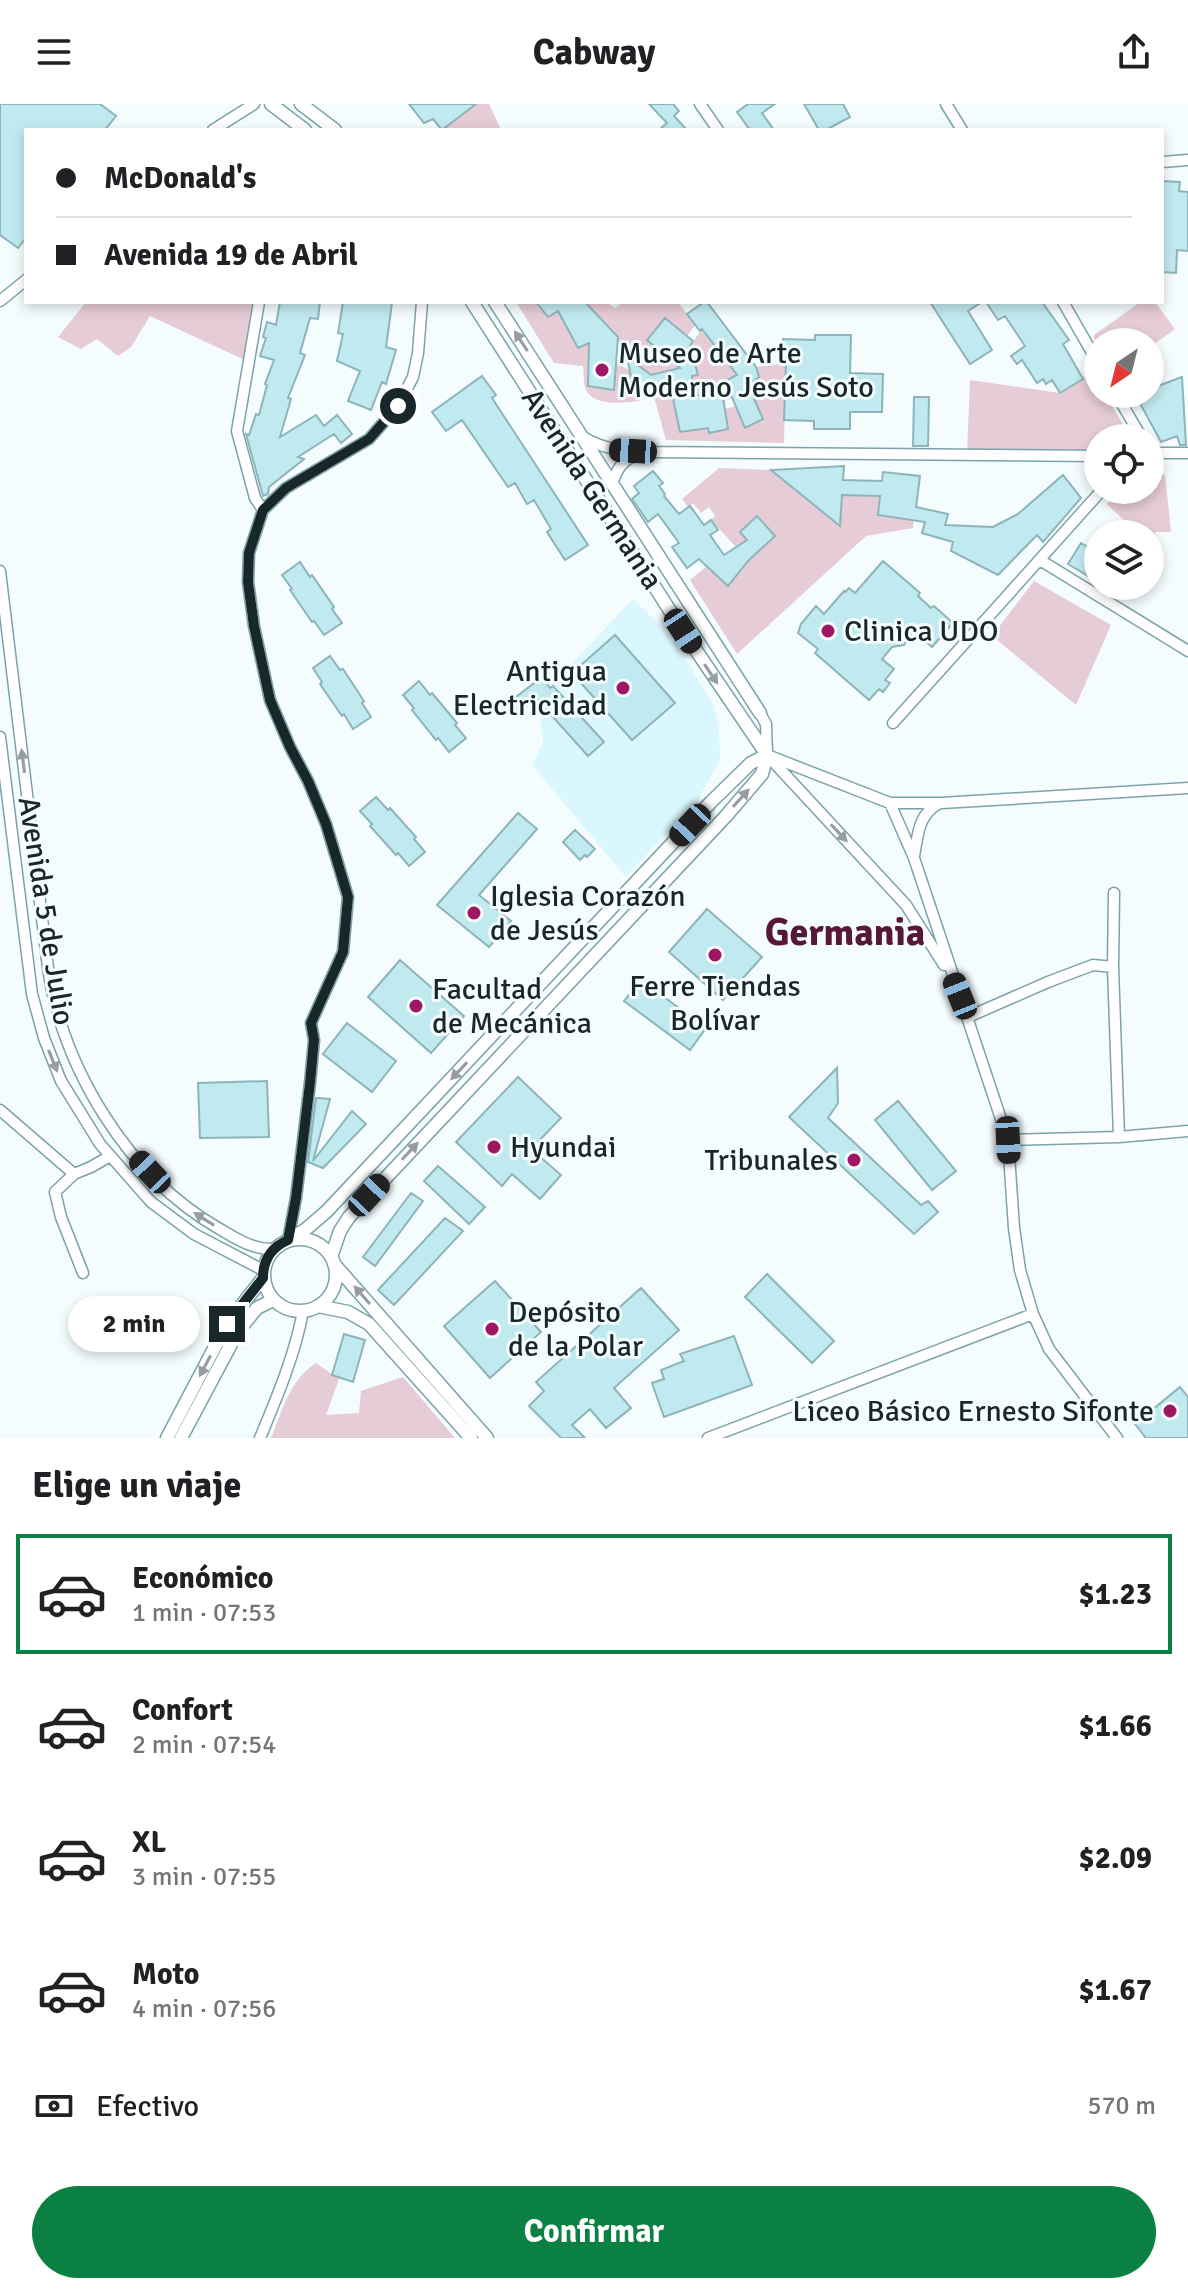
<!DOCTYPE html>
<html lang="es">
<meta charset="utf-8">
<style>
:root{--surface:#fff;--page:#f2f2f2;--text:#202124;--muted:#757577;--line:#e0e0e0;--accent:#0b8043}
body{margin:0;font-family:Signika,sans-serif;background:var(--page);color:var(--text);height:100vh;display:flex;flex-direction:column;font-size:30px;white-space:nowrap}
*{box-sizing:border-box;margin:0}
p{font-size:26px;color:var(--muted)}
.icon{flex:none;width:44px;height:44px;fill:none;stroke:currentColor;stroke-width:2;stroke-linecap:round;stroke-linejoin:round}
.map{position:relative;height:1334px;overflow:hidden}
.side{display:flex;flex-direction:column;background:var(--surface);flex:1}
.side>*{flex:none}
.guide{position:absolute;left:24px;top:24px;width:1140px;height:176px;border-radius:0px;box-shadow:0 4px 12px #0003;display:grid;align-content:center;height:176px;padding:0 32px;background:var(--surface)}
.needle{width:52px;rotate:215deg}
.controls{position:absolute;left:1084px;top:224px;display:grid;gap:16px}
.controls a{display:grid;place-items:center;width:80px;height:80px;border-radius:50%;background:var(--surface);box-shadow:0 4px 12px #0003;font-size:40px}
.end{position:absolute;width:36px;height:36px;margin:-18px;border:10px solid #18282a;background:#fff;box-shadow:0 0 0 4px #fff}
.from{border-radius:50%}
.bubble{position:absolute;height:56px;border-radius:28px;background:var(--surface);box-shadow:0 4px 12px #0003;font-size:26px;font-weight:800;line-height:56px;text-align:center}
.car{position:absolute;width:24px;height:48px;margin:-24px -12px;border-radius:10px;box-shadow:0 0 6px 2px #0007;background:linear-gradient(#222 24%,#8ab4d8 0 40%,#222 0 76%,#8ab4d8 0 86%,#222 0)}
.guide b{display:flex;align-items:center;gap:28px;height:76px;font-size:30px}
.guide b+b{border-top:2px solid var(--line)}
.guide i{width:20px;height:20px;background:var(--text)}
ul{padding:0;list-style:none}
li{display:flex;align-items:center;gap:24px;height:120px;margin:0 16px 12px;padding:0 16px;border:4px solid transparent;border-radius:0px}
li div{flex:1}
li b{display:block;font-size:30px}
li em{font-style:normal;font-weight:800}
li.selected{border-color:var(--accent)}
li>.icon{width:72px;height:72px;stroke-width:1.5}
h2{padding:0 32px;font-size:36px;line-height:96px}
.pay{display:flex;align-items:center;gap:20px;height:88px;padding:0 32px;font-size:30px}
.pay p{margin-inline-start:auto}
.action{display:flex;gap:16px;margin-top:auto;padding:16px 32px}
.action a{flex:1;height:92px;border-radius:48px;background:var(--accent);color:#fff;font-size:32px;font-weight:800;line-height:92px;text-align:center}
header{display:flex;justify-content:space-between;align-items:center;height:104px;padding:0 32px;background:var(--surface);font-size:36px;font-weight:800}
.map>svg:first-child{display:block}
.built{fill:#d9f7fc}
.green{fill:#e6ccd6}
.building{fill:#c1eaf0;stroke:#8db4ba;stroke-width:2}
.lines{fill:none;stroke-linecap:round;stroke-linejoin:round}
.minor-casing{stroke:#7ca3a9;stroke-width:13}
.tertiary-casing{stroke:#7ca3a9;stroke-width:15}
.minor{stroke:#fff;stroke-width:10}
.tertiary{stroke:#fff;stroke-width:12}
.oneway{fill:#979e9f}
.route{stroke:#18282a;stroke-width:10}
.poi-dot{fill:#9e1664;stroke:#f4fcfd;stroke-width:3}
.labels{text-anchor:middle;dominant-baseline:central;stroke-width:6;stroke-linejoin:round;paint-order:stroke}
.poi-label{font-size:30px;fill:#18282a;stroke:#f4fcfd;text-anchor:start}
.street-label{font-size:30px;fill:#18282a;stroke:#f4fcfd}
.district-label{font-size:38px;font-weight:bold;fill:#561738;stroke:#f4fcfd}
</style>
<header><svg class="icon" aria-label="menu" viewBox="0 0 24 24"><path d="M4 6h16M4 12h16M4 18h16"/></svg>Cabway<svg class="icon" aria-label="share" viewBox="0 0 24 24"><path d="M12 15V3M7 8l5-5 5 5M5 13v7h14v-7"/></svg></header>
<div class="map">
<svg width="1188" height="1334" viewBox="0 0 1188 1334">
<rect width="100%" height="100%" fill="#f4fcfd"/>
<path class="built" d="M 633,495 L 672,533 L 713,600 L 719,622 L 720,656 L 698,695 L 626,773 L 532,661 L 543,639 L 538,596 Z"/>
<path class="green" d="M 476,0 L 489,0 L 501,26 L 442,26 Z
M 86,198 L 259,198 L 249,258 L 150,212 L 131,243 L 118,252 L 97,235 L 81,245 L 58,233 Z
M 516,198 L 536,198 L 548,213 L 570,201 L 611,225 L 585,198 L 606,198 L 615,204 L 624,198 L 646,200 L 678,198 L 695,221 L 687,232 L 665,214 L 647,236 L 687,262 L 651,271 L 617,246 L 617,243 L 590,240 L 588,282 L 614,286 L 616,258 L 639,273 L 631,275 L 635,292 L 642,296 C 627,299 597,303 587,288 C 583,281 584,270 583,262 L 554,259 Z
M 1140,198 L 1155,198 L 1175,225 L 1150,243 L 1150,238 L 1098,239 L 1093,232 Z
M 702,225 L 727,258 L 741,269 L 726,277 L 732,294 L 724,297 L 722,287 L 703,291 L 695,297 L 694,288 L 686,289 L 691,272 L 698,271 L 690,242 Z
M 786,259 L 784,339 L 666,336 L 653,289 L 671,285 L 704,304 L 709,329 L 728,325 L 725,305 L 736,302 L 745,323 L 748,281 L 758,273 L 756,263 Z
M 1090,268 L 1098,281 L 1098,290 L 1104,290 L 1132,334 L 1098,334 L 1098,350 L 967,351 L 970,276 L 1060,289 Z
M 719,364 L 771,366 L 840,421 L 843,390 L 879,392 L 878,411 L 901,408 L 900,415 L 914,415 L 913,424 L 866,432 L 737,550 L 690,476 L 707,462 L 728,481 L 749,457 L 711,416 L 715,412 L 709,403 L 701,409 L 693,399 L 688,403 L 682,395 Z
M 1150,369 L 1165,371 L 1171,428 L 1156,428 L 1150,436 L 1150,430 L 1138,430 L 1107,400 L 1119,386 L 1150,386 Z
M 1034,477 L 1111,521 L 1076,601 L 992,532 Z
M 316,1259 L 339,1275 L 326,1311 L 359,1309 L 361,1287 L 403,1273 L 455,1334 L 271,1334 C 282,1307 290,1275 316,1259 Z"/>
<path class="building" d="M 0,0 L 100,0 L 116,12 L 105,26 L 26,26 L 26,134 L 18,144 L 0,131 Z
M 409,0 L 476,0 L 442,26 L 433,15 L 424,19 Z
M 649,0 L 673,0 L 679,7 L 674,12 L 687,26 L 659,26 L 667,19 Z
M 748,0 L 775,0 L 762,9 L 774,26 L 750,26 L 737,8 Z
M 804,0 L 843,0 L 850,13 L 826,26 L 819,26 Z
M 1162,77 L 1180,78 L 1179,87 L 1188,88 L 1188,147 L 1177,146 L 1176,169 L 1162,168 Z
M 280,198 L 320,198 L 318,215 L 310,214 L 300,249 L 305,251 L 288,294 L 291,295 L 280,333 L 316,311 L 324,322 L 337,311 L 352,330 L 341,339 L 334,330 L 298,353 L 304,355 L 269,383 L 268,390 L 263,392 L 246,330 L 249,331 L 256,310 L 259,311 L 267,281 L 265,280 L 274,256 L 260,252 L 266,234 L 263,233 L 267,218 L 276,221 Z
M 343,198 L 392,199 L 386,243 L 396,246 L 386,280 L 382,278 L 371,306 L 348,297 L 360,267 L 337,257 L 343,230 L 338,229 Z
M 536,198 L 585,198 L 618,233 L 614,286 L 588,282 L 589,239 L 578,244 L 558,207 L 548,213 Z
M 704,198 L 707,198 L 756,263 L 759,273 L 748,281 L 763,315 L 745,324 L 725,277 L 737,271 L 702,225 L 700,227 L 687,210 Z
M 930,198 L 982,198 L 968,207 L 992,246 L 970,260 Z
M 986,198 L 1042,198 L 1069,236 L 1063,240 L 1083,275 L 1060,289 L 1052,276 L 1046,280 L 1043,275 L 1037,279 L 1022,256 L 1017,260 L 1011,252 L 1025,242 L 1005,212 L 998,216 Z
M 665,214 L 693,237 L 690,242 L 698,271 L 692,272 L 694,292 L 722,287 L 728,325 L 709,329 L 708,324 L 680,328 L 671,285 L 635,293 L 627,253 L 651,271 L 680,264 L 647,236 Z
M 815,231 L 851,231 L 850,269 L 883,270 L 882,308 L 850,308 L 850,325 L 814,325 L 814,317 L 784,316 L 786,259 L 782,259 L 783,235 L 815,236 Z
M 482,272 L 496,291 L 492,294 L 588,441 L 565,456 L 547,428 L 551,425 L 534,396 L 527,400 L 515,379 L 508,383 L 462,316 L 446,327 L 432,308 Z
M 1182,273 L 1186,341 L 1180,341 L 1177,332 L 1161,338 L 1135,290 L 1150,290 L 1150,285 Z
M 914,293 L 929,293 L 928,342 L 913,342 Z
M 844,362 L 843,376 L 882,377 L 883,368 L 920,372 L 916,403 L 948,410 L 945,421 L 993,423 L 1018,410 L 1063,371 L 1081,394 L 1043,438 L 1037,431 L 998,471 L 951,447 L 953,438 L 922,429 L 925,418 L 878,411 L 880,392 L 842,391 L 840,422 L 771,366 Z
M 653,367 L 663,379 L 659,382 L 665,390 L 664,392 L 679,410 L 690,402 L 704,421 L 711,416 L 718,426 L 710,431 L 724,451 L 747,436 L 740,428 L 757,412 L 775,432 L 748,457 L 728,482 L 699,455 L 687,464 L 672,443 L 679,439 L 658,410 L 648,418 L 632,395 L 639,389 L 634,382 Z
M 1081,439 L 1098,449 L 1098,473 L 1090,469 L 1088,472 L 1068,460 Z
M 883,457 L 920,489 L 918,492 L 931,504 L 934,502 L 953,519 L 932,543 L 914,527 L 904,541 L 892,543 L 882,555 L 894,565 L 885,576 L 890,579 L 883,588 L 879,585 L 869,596 L 815,549 L 818,545 L 798,529 L 801,520 L 816,502 L 824,510 L 844,487 L 845,488 L 849,484 L 855,489 Z
M 300,458 L 310,473 L 312,471 L 334,503 L 332,505 L 342,519 L 324,531 L 314,517 L 312,518 L 290,486 L 292,485 L 282,471 Z
M 615,531 L 675,599 L 632,636 L 572,569 Z
M 330,552 L 340,566 L 343,565 L 364,597 L 362,599 L 371,613 L 353,625 L 344,610 L 342,612 L 320,580 L 322,578 L 313,564 Z
M 542,573 L 550,584 L 553,582 L 604,638 L 588,652 L 536,594 L 516,610 L 508,599 Z
M 419,577 L 430,591 L 432,589 L 457,619 L 455,621 L 466,634 L 449,648 L 438,634 L 436,636 L 412,606 L 414,604 L 403,591 Z
M 376,693 L 388,706 L 390,704 L 416,733 L 414,735 L 425,748 L 409,762 L 398,749 L 396,751 L 370,722 L 372,720 L 360,707 Z
M 518,709 L 537,725 L 479,791 L 511,817 L 503,827 L 504,837 L 495,836 L 489,843 L 437,801 Z
M 575,726 L 595,745 L 587,753 L 585,751 L 580,756 L 563,738 Z
M 707,805 L 762,853 L 723,896 L 669,848 Z
M 400,856 L 464,912 L 431,949 L 368,893 Z
M 641,876 L 706,924 L 690,946 L 624,897 Z
M 347,919 L 396,957 L 372,988 L 323,950 Z
M 837,964 L 838,999 L 828,1014 L 921,1101 L 928,1097 L 938,1108 L 914,1130 L 789,1013 Z
M 518,973 L 561,1014 L 531,1045 L 561,1071 L 540,1095 L 512,1070 L 502,1082 L 456,1038 Z
M 267,977 L 269,1033 L 200,1034 L 198,979 Z
M 316,994 L 330,995 L 313,1057 L 352,1007 L 366,1020 L 323,1064 L 308,1058 Z
M 898,997 L 956,1067 L 932,1086 L 875,1016 Z
M 438,1062 L 485,1103 L 469,1120 L 424,1077 Z
M 411,1089 L 423,1097 L 375,1162 L 363,1153 Z
M 445,1114 L 463,1127 L 394,1201 L 378,1186 Z
M 767,1170 L 834,1237 L 812,1259 L 745,1193 Z
M 495,1177 L 541,1228 L 490,1274 L 444,1222 Z
M 641,1184 L 679,1226 L 614,1284 L 631,1304 L 606,1324 L 590,1305 L 572,1321 L 585,1334 L 561,1334 L 529,1302 L 544,1287 L 536,1278 Z
M 344,1230 L 365,1236 L 353,1278 L 332,1271 Z
M 734,1232 L 752,1281 L 664,1313 L 652,1279 L 664,1275 L 661,1266 L 684,1257 L 680,1250 Z
M 1180,1283 L 1188,1293 L 1188,1334 L 1146,1334 L 1135,1320 Z"/>
<g class="lines">
<g class="minor-casing">
<path id="minor" d="M 700,0 L 718,26
M 946,0 L 962,26
M 213,26 L 254,0
M 1162,58 L 1188,56
M 0,197 L 26,176
M 259,198 L 237,327 L 255,394 L 263,406
M 1063,198 L 1098,259
M 1116,290 L 1142,334
M 583,333 C 606,347 628,347 653,348 L 1098,352
M 1150,349 L 1188,349
M 612,380 C 617,364 623,355 640,350
M 1040,456 L 1188,547
M 0,467 L 48,864 C 63,965 128,1072 218,1124 C 235,1134 253,1146 274,1145
M 760,609 L 766,620 L 767,651 L 906,801 L 944,861
M 893,619 L 1102,386
M 0,633 L 32,890 L 44,934 L 61,977 L 100,1040 L 151,1098 L 194,1130 L 263,1166
M 767,651 L 890,699 L 942,699 L 1188,684
M 890,699 L 914,754 L 1008,1036 L 1014,1124 L 1020,1166 L 1033,1210 L 1049,1245 L 1117,1334
M 914,752 C 918,731 918,711 938,700
M 1114,789 L 1113,863 L 1119,1033
M 968,913 L 1048,878 L 1093,861 L 1113,863
M 0,1006 L 74,1070 L 91,1063 L 110,1052
M 1008,1036 L 1119,1033 L 1188,1027
M 74,1070 L 55,1088 L 61,1113 L 83,1169
M 288,1136 L 296,1094 L 310,979 L 314,936 L 311,919 L 343,848 L 348,793 L 326,720 L 308,677 L 290,643 L 270,596 L 254,522 L 248,478 L 249,449 L 263,406 L 286,384 L 369,335 L 398,302 L 413,273 L 418,249 L 422,198
M 260,1334 C 277,1293 295,1251 303,1207
M 708,1334 L 1033,1210"/>
</g>
<g class="tertiary-casing">
<path id="tertiary" d="M 271,0 L 305,26
M 301,0 L 335,26
M 472,198 L 683,527 L 767,651
M 495,198 L 760,609
M264 1171a36 36 0 1 1 72 0a36 36 0 1 1-72 0Z
M 288,1136 L 305,1126 L 327,1107 L 711,698 L 751,659 L 767,651
M 331,1153 L 340,1127 L 349,1113 L 726,712 L 762,670 L 767,651
M 334,1160 L 487,1334
M 318,1202 L 348,1208 L 369,1220 L 471,1334
M 167,1334 L 227,1220 L 263,1174
M 181,1334 L 238,1227 L 257,1204 L 273,1196"/>
</g>
<use href="#minor" class="minor"/>
<use href="#tertiary" class="tertiary"/>
</g>
<defs><path id="oneway-solid" d="M-6-.8H1V-3.2L6.5 0L1 3.2V.8H-6Z" transform="scale(2)"/></defs>
<g class="oneway">
<use href="#oneway-solid" transform="translate(521 237) rotate(-123)"/>
<use href="#oneway-solid" transform="translate(711 570) rotate(56)"/>
<use href="#oneway-solid" transform="translate(23 657) rotate(-97)"/>
<use href="#oneway-solid" transform="translate(741 694) rotate(-48)"/>
<use href="#oneway-solid" transform="translate(839 729) rotate(47)"/>
<use href="#oneway-solid" transform="translate(53 957) rotate(68)"/>
<use href="#oneway-solid" transform="translate(459 967) rotate(133)"/>
<use href="#oneway-solid" transform="translate(410 1047) rotate(-47)"/>
<use href="#oneway-solid" transform="translate(204 1115) rotate(-148)"/>
<use href="#oneway-solid" transform="translate(362 1191) rotate(-131)"/>
<use href="#oneway-solid" transform="translate(205 1262) rotate(118)"/>
</g>
<g class="lines">
<path class="route" d="M 227,1220 L 263,1174 C 263,1156 272,1143 288,1136 L 296,1094 L 310,979 L 314,936 L 311,919 L 343,848 L 348,793 L 326,720 L 308,677 L 290,643 L 270,596 L 254,522 L 248,478 L 249,449 L 263,406 L 286,384 L 369,335 L 398,302"/>
</g>
<g class="poi-dot">
<circle cx="602" cy="266" r="8"/>
<circle cx="828" cy="527" r="8"/>
<circle cx="623" cy="584" r="8"/>
<circle cx="474" cy="809" r="8"/>
<circle cx="715" cy="851" r="8"/>
<circle cx="416" cy="902" r="8"/>
<circle cx="494" cy="1043" r="8"/>
<circle cx="854" cy="1056" r="8"/>
<circle cx="492" cy="1225" r="8"/>
<circle cx="1170" cy="1307" r="8"/>
</g>
<g class="labels">
<g class="poi-label">
<text x="618" y="249">Museo de Arte<tspan x="618" dy="34">Moderno Jesús Soto</tspan></text>
<text x="844" y="527">Clinica UDO</text>
<text x="607" y="567" text-anchor="end">Antigua<tspan x="607" dy="34">Electricidad</tspan></text>
<text x="490" y="792">Iglesia Corazón<tspan x="490" dy="34">de Jesús</tspan></text>
<text x="715" y="882" text-anchor="middle">Ferre Tiendas<tspan x="715" dy="34">Bolívar</tspan></text>
<text x="432" y="885">Facultad<tspan x="432" dy="34">de Mecánica</tspan></text>
<text x="510" y="1043">Hyundai</text>
<text x="838" y="1056" text-anchor="end">Tribunales</text>
<text x="508" y="1208">Depósito<tspan x="508" dy="34">de la Polar</tspan></text>
<text x="1154" y="1307" text-anchor="end">Liceo Básico Ernesto Sifonte</text>
</g>
<g class="street-label">
<text transform="translate(592 385) rotate(57)">Avenida Germania</text>
<text transform="translate(46 807) rotate(81)">Avenida 5 de Julio</text>
</g>
<g class="district-label">
<text x="845" y="828">Germania</text>
</g>
</g>
</svg>
<div class="controls">
<a><svg class="needle" viewBox="-14 -14 28 28"><path d="M0-13l5 13h-10z" fill="#e53935"/><path d="M0 13l5-13h-10z" fill="#757577"/></svg></a>
<a><svg class="icon" aria-label="locate" viewBox="0 0 24 24"><circle cx="12" cy="12" r="6"/><path d="M12 2v4M12 18v4M2 12h4M18 12h4"/></svg></a>
<a><svg class="icon" aria-label="layers" viewBox="0 0 24 24"><path d="M12 4l9 5-9 5-9-5zM3 14l9 5 9-5"/></svg></a>
</div>
<i class="end from" style="left:398px;top:302px"></i>
<i class="end" style="left:227px;top:1220px"></i>
<div class="bubble" style="left:68px;top:1192px;width:132px">2 min</div>
<i class="car" style="left:633px;top:347px;rotate:273deg"></i>
<i class="car" style="left:683px;top:527px;rotate:147deg"></i>
<i class="car" style="left:690px;top:721px;rotate:223deg"></i>
<i class="car" style="left:960px;top:892px;rotate:338deg"></i>
<i class="car" style="left:1008px;top:1036px;rotate:177deg"></i>
<i class="car" style="left:150px;top:1068px;rotate:317deg"></i>
<i class="car" style="left:369px;top:1091px;rotate:43deg"></i>
<div class="guide">
<b><i class="from"></i>McDonald's</b>
<b><i></i>Avenida 19 de Abril</b>
</div>
</div>
<section class="side">
<h2>Elige un viaje</h2>
<ul>
<li class="selected"><svg class="icon" aria-label="car" viewBox="0 0 24 24"><path d="M5 17H2v-5l4-1 3-4h7l3 4 3 1v5h-3M9 17h6M6 11h13"/><circle cx="7" cy="17" r="2"/><circle cx="17" cy="17" r="2"/></svg><div><b>Económico</b><p>1 min · 07:53</p></div><em>$1.23</em></li>
<li><svg class="icon" aria-label="car" viewBox="0 0 24 24"><path d="M5 17H2v-5l4-1 3-4h7l3 4 3 1v5h-3M9 17h6M6 11h13"/><circle cx="7" cy="17" r="2"/><circle cx="17" cy="17" r="2"/></svg><div><b>Confort</b><p>2 min · 07:54</p></div><em>$1.66</em></li>
<li><svg class="icon" aria-label="car" viewBox="0 0 24 24"><path d="M5 17H2v-5l4-1 3-4h7l3 4 3 1v5h-3M9 17h6M6 11h13"/><circle cx="7" cy="17" r="2"/><circle cx="17" cy="17" r="2"/></svg><div><b>XL</b><p>3 min · 07:55</p></div><em>$2.09</em></li>
<li><svg class="icon" aria-label="car" viewBox="0 0 24 24"><path d="M5 17H2v-5l4-1 3-4h7l3 4 3 1v5h-3M9 17h6M6 11h13"/><circle cx="7" cy="17" r="2"/><circle cx="17" cy="17" r="2"/></svg><div><b>Moto</b><p>4 min · 07:56</p></div><em>$1.67</em></li>
</ul>
<div class="pay"><svg class="icon" aria-label="cash" viewBox="0 0 24 24"><path d="M3 7h18v10H3z"/><circle cx="12" cy="12" r="2"/></svg>Efectivo<p>570 m</p></div>
<div class="action"><a>Confirmar</a></div>
</section>
